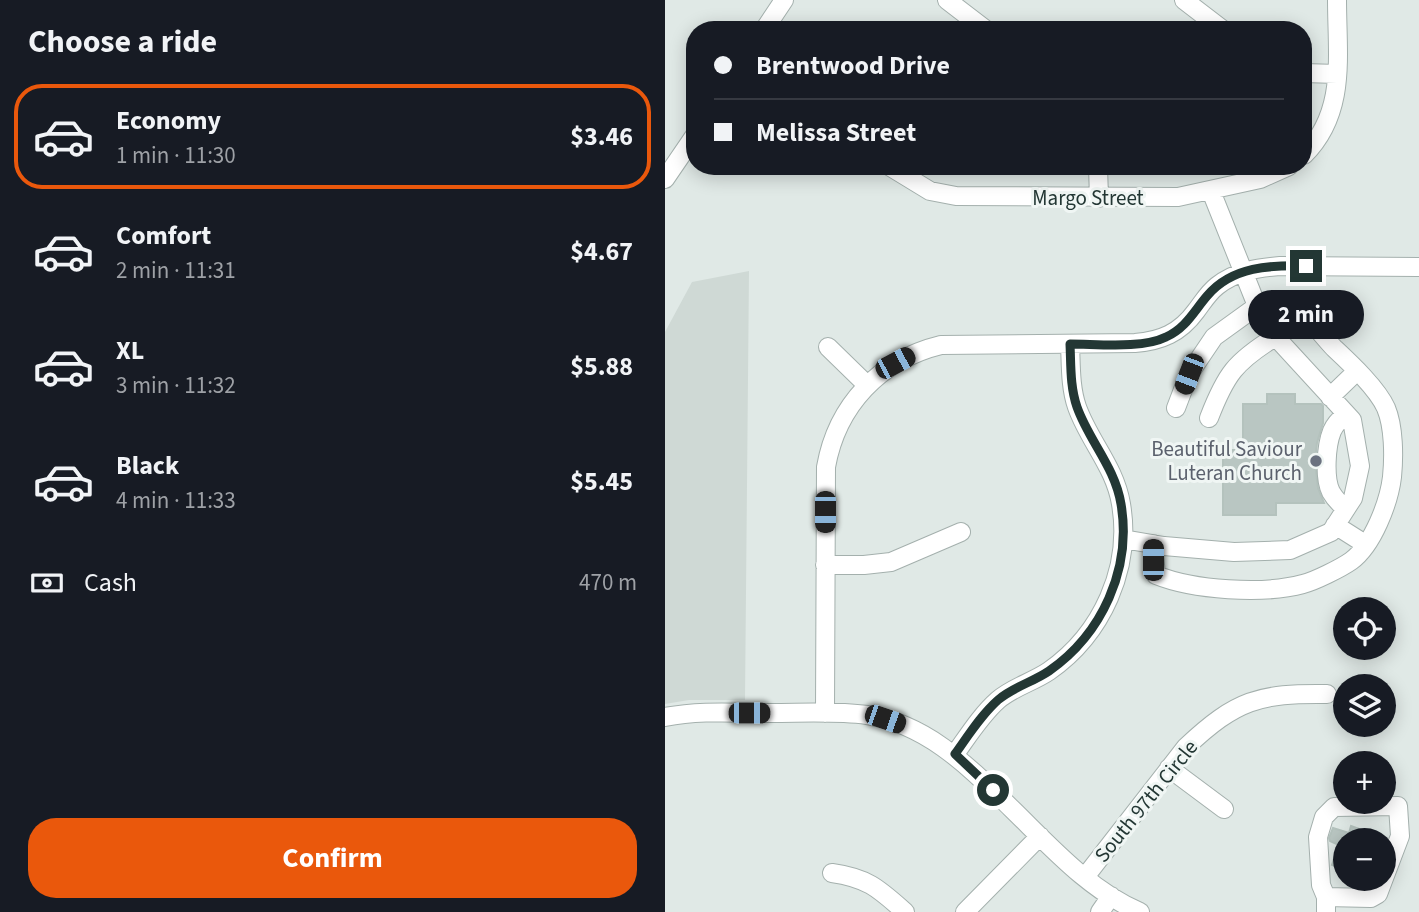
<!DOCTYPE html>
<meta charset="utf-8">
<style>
:root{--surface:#171b24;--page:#242831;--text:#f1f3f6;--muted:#9ea1a6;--line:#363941;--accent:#ea580c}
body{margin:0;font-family:"Source Sans 3",sans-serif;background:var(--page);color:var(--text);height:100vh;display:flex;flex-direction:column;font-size:26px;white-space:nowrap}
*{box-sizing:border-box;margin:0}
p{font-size:23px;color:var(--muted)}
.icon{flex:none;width:38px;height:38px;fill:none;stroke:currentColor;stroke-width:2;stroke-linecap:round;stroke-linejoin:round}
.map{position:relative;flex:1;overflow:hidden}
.sheet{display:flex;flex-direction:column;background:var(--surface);width:665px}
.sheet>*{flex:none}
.banner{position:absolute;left:21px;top:21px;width:626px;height:154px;border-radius:28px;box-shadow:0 4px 18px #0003;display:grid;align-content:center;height:154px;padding:0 28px;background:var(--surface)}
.controls{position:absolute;left:668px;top:597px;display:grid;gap:14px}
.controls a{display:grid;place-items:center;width:63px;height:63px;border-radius:50%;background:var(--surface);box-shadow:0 4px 18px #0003;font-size:35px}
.end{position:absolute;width:32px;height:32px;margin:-16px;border:9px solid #233734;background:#fff;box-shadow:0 0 0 4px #fff}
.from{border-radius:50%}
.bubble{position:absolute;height:49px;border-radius:24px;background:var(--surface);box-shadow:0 4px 18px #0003;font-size:23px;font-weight:700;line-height:49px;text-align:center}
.car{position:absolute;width:21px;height:42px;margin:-21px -10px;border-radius:9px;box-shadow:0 0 5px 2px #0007;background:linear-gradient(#222 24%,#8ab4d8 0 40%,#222 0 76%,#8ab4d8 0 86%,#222 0)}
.banner b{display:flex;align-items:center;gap:24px;height:66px;font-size:26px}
.banner b+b{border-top:2px solid var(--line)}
.banner i{width:18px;height:18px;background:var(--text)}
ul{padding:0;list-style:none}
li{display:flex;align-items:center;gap:21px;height:105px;margin:0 14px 10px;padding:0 14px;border:4px solid transparent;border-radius:28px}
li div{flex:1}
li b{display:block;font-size:26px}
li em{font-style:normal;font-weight:700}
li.on{border-color:var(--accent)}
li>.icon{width:63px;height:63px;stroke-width:1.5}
h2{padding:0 28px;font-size:32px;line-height:84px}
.pay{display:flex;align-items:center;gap:18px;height:77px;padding:0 28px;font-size:26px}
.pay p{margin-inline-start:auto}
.cta{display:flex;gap:14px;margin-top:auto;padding:14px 28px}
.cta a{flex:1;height:80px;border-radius:28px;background:var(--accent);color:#fff;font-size:28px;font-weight:700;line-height:80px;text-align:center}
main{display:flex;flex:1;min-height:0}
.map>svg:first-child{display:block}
.built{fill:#cfd9d5}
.building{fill:#b9c6c2;stroke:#b4c2bd;stroke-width:2}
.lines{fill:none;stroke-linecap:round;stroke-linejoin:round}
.minor-casing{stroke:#a4b0ad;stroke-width:20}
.minor{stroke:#fff;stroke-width:18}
.route{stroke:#233734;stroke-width:9}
.worship-dot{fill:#6b7280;stroke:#f0f6f4;stroke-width:2.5}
.labels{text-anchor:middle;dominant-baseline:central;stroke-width:6;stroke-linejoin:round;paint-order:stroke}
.street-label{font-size:21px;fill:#233734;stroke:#f0f6f4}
.worship-label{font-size:21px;fill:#5b616d;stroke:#f0f6f4;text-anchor:end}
</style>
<main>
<section class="sheet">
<h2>Choose a ride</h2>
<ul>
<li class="on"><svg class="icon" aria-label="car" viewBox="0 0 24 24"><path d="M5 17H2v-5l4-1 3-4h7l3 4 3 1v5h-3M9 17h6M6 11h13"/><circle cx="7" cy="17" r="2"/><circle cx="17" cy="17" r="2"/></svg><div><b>Economy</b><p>1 min · 11:30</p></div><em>$3.46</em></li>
<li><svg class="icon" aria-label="car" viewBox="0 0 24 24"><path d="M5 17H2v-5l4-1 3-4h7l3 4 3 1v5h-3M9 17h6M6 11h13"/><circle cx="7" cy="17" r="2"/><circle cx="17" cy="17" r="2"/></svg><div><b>Comfort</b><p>2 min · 11:31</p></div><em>$4.67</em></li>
<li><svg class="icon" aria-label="car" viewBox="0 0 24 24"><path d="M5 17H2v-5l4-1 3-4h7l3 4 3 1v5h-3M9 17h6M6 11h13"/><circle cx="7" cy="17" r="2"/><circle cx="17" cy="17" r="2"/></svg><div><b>XL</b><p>3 min · 11:32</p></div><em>$5.88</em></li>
<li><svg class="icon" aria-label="car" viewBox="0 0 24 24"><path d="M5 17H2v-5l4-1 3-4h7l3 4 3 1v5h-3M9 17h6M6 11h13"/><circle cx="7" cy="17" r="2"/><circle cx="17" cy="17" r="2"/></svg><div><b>Black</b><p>4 min · 11:33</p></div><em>$5.45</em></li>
</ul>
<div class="pay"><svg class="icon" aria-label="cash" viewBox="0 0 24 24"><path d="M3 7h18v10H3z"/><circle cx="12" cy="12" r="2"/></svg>Cash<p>470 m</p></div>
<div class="cta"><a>Confirm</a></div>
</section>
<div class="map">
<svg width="754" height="912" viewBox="0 0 754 912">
<rect width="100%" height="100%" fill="#e0e9e6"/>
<path class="built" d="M 84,271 L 80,700 L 24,700 L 0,704 L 0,332 L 27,282 Z"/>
<path class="building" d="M 602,394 L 630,394 L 630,404 L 656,404 L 658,406 L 658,423 L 652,443 L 650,462 L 653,488 L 659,503 L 611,503 L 611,515 L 558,515 L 558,450 L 578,450 L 578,404 L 602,404 Z
M 686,826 L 721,839 L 681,840 L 681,870 L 667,865 L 674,845 L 665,841 L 664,838 L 668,828 L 684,833 Z"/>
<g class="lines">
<g class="minor-casing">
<path id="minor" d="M 282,0 L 321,30
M 519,0 L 558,30
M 99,30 L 119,0
M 639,73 L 672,74
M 639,155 C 682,112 672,56 672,0
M 224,166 L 265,191 L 291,196 L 513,197 L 595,179 L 624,166
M 433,166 L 434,198
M 0,179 L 30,135
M 163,347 L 202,385
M 665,397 L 692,371
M 511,408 L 524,374 L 549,337 L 592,306 L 546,191
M 681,414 C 675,419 670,424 667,431 C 661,446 659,478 666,492 C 670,499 675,504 681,509
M 544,418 C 561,374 570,362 610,337
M 670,525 L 700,544
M 458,539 L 499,546 L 569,552 L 625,550 L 666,532 L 688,498 L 695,466 L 687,420 L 607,333 L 592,306 L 620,300 C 640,311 653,331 669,348 C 685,363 712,388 721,408 C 729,427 729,457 727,477 C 724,502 708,545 686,561 C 676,568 650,581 638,584 C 598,595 528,590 491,575 L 488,544
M 160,565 L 199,565 L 226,562 L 296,532
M 160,713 L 161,467 C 172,405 215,360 276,345 L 470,343 C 496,341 515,333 531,311 C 538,302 543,293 552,286 C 571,271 592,268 615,266 L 754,267
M 0,717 C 35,710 71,713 106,713 C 138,713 171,711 202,715 C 263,724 305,768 347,809 C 385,846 425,891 475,912
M 290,754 C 303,736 316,715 333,700 C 348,687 368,682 384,671 C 437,634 467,568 456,504 C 450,467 424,441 412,407 C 405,387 406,364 405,344
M 504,768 L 559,809
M 167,873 C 203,878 214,889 240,912
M 420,877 L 521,747 C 571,700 594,693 662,694
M 300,912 L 375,836
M 435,912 L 446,896
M 661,912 L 661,897 L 656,885 L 653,837 L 659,817 L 669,807 L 733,806 L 735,836 L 713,894 L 706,898 L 661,897"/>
</g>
<use href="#minor" class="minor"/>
</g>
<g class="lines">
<path class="route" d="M 328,790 L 290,754 C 303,736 316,715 333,700 C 348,687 368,682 384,671 C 437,634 467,569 456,504 C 450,467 424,441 412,407 C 405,387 406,365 405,344 C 433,344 477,349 501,337 C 521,328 529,311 542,296 C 567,266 606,265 641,266"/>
</g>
<circle class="worship-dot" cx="651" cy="461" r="7"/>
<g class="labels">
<g class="street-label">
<text x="423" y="198">Margo Street</text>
<text transform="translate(481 801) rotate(-51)">South 97th Circle</text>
</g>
<g class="worship-label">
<text x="637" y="449">Beautiful Saviour<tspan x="637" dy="24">Luteran Church</tspan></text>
</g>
</g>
</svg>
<div class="controls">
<a><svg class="icon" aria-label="locate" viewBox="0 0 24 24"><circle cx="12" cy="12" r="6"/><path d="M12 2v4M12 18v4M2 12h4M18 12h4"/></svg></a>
<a><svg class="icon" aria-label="layers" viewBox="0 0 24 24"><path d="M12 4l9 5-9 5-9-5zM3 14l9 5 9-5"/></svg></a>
<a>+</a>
<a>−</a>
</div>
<i class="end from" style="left:328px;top:790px"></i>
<i class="end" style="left:641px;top:266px"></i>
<div class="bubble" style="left:583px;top:290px;width:116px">2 min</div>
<i class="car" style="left:230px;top:363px;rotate:62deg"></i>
<i class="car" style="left:524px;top:374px;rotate:201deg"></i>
<i class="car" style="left:160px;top:512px;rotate:180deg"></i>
<i class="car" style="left:488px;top:560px;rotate:0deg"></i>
<i class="car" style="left:84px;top:713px;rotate:90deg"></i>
<i class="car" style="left:220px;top:719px;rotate:109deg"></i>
<div class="banner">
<b><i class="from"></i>Brentwood Drive</b>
<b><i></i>Melissa Street</b>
</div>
</div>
</main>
